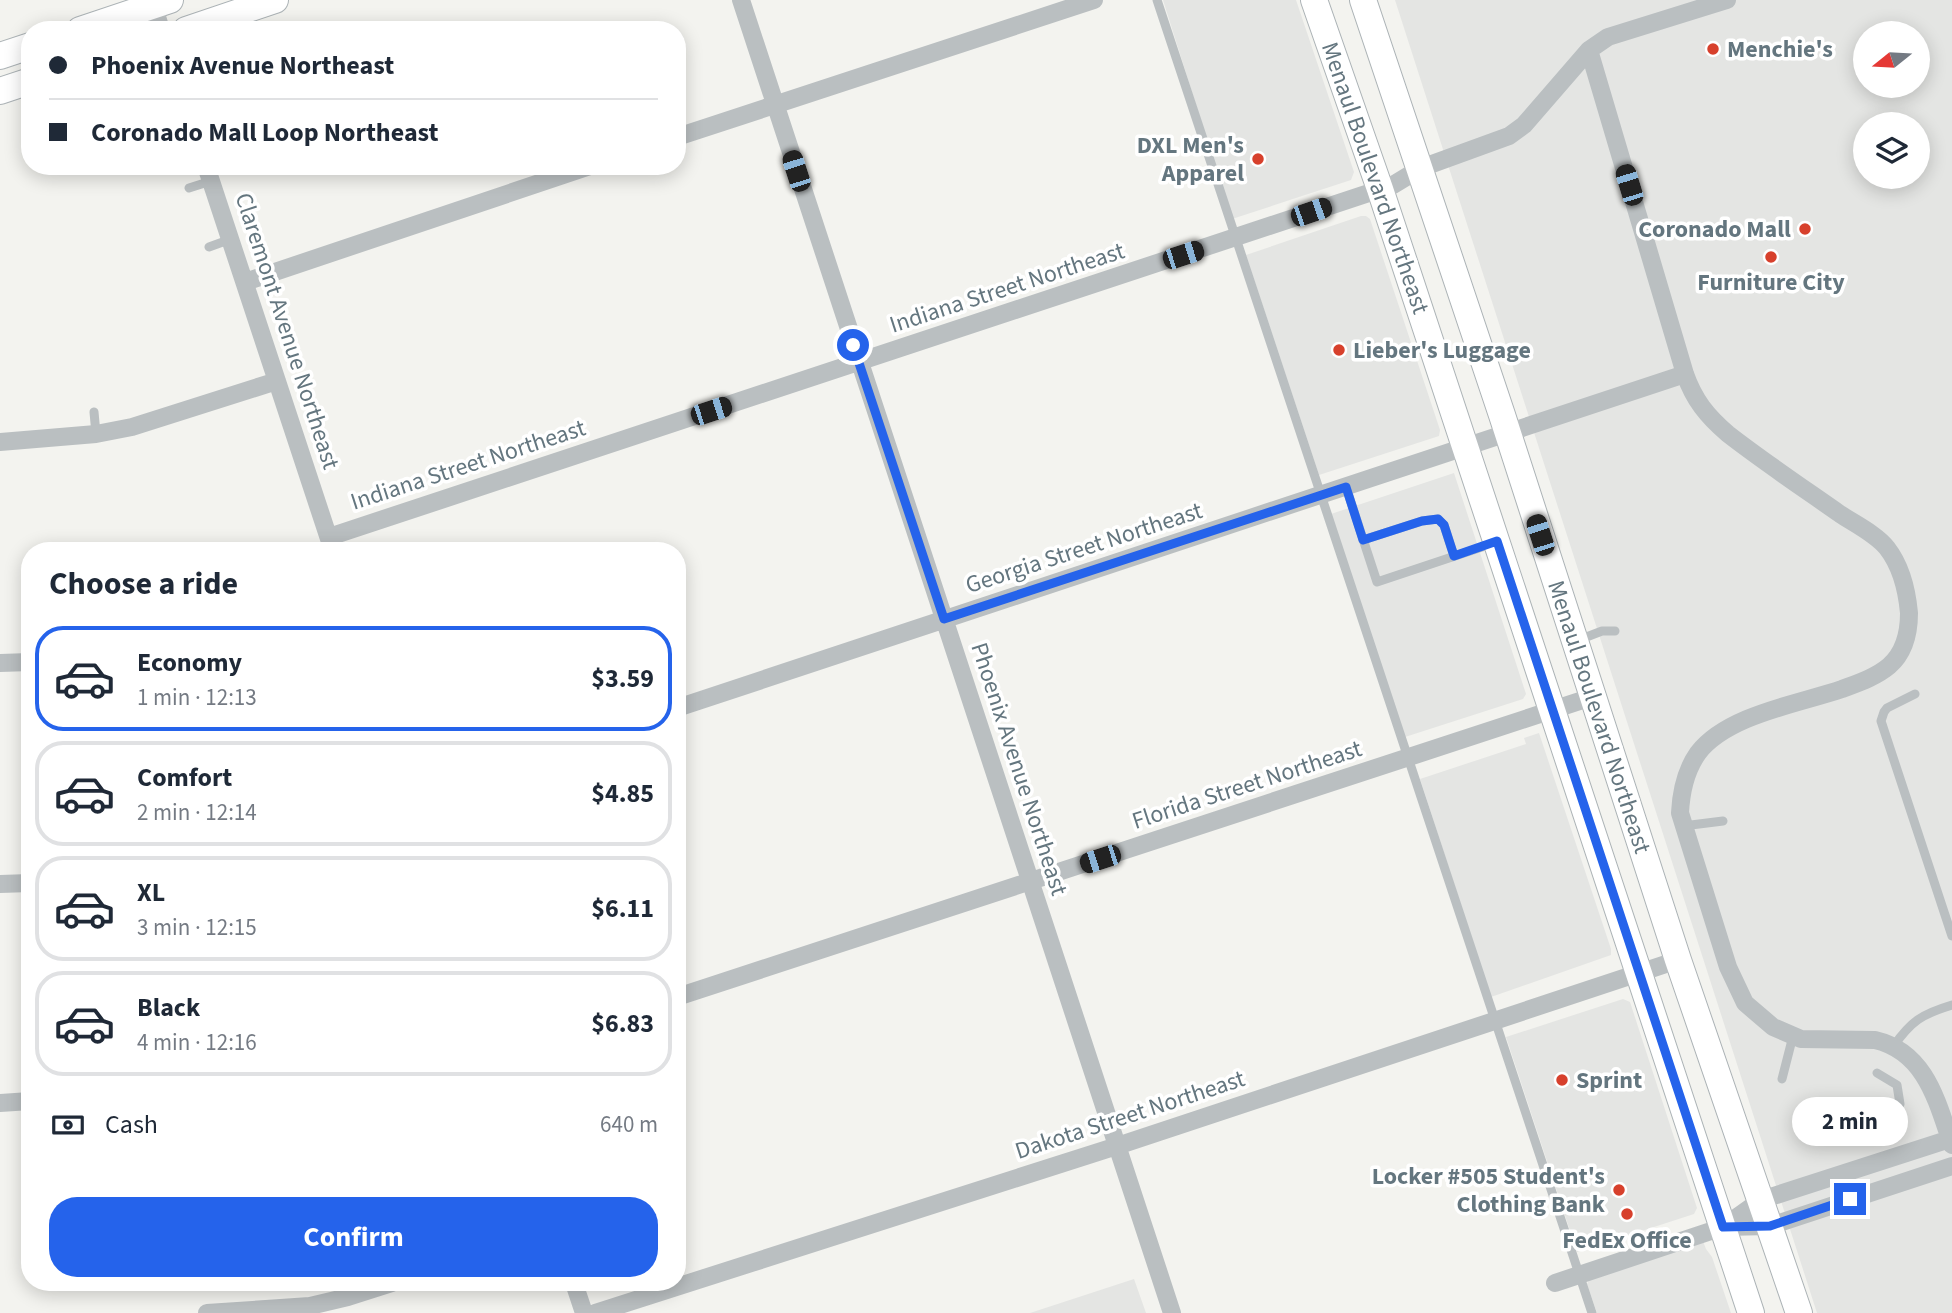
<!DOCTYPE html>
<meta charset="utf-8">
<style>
:root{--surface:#fff;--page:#f2f2f3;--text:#1f2937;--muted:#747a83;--line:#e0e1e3;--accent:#2563eb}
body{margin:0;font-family:"Source Sans 3",sans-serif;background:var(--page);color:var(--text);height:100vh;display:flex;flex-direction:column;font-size:26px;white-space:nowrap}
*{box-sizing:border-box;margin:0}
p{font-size:23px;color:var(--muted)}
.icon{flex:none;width:38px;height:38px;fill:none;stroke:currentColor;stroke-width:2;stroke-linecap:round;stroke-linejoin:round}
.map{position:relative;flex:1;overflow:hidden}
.sheet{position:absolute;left:21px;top:542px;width:665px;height:749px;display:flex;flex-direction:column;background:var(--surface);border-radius:28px;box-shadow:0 4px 18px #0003}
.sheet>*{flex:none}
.top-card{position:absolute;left:21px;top:21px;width:665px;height:154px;border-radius:28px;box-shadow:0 4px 18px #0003;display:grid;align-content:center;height:154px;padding:0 28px;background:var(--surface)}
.needle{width:46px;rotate:252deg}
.fabs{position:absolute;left:1853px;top:21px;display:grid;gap:14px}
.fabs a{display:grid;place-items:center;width:77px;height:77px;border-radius:50%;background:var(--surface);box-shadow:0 4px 18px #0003;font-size:35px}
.end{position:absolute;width:32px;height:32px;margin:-16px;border:9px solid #2563eb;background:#fff;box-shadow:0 0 0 4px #fff}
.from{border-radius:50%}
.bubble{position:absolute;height:49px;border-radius:24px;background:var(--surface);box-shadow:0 4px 18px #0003;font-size:23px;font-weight:700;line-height:49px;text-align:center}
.car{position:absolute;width:21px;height:42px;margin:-21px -10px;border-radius:9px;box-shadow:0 0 5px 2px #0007;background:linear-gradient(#222 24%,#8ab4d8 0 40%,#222 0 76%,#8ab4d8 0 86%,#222 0)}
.top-card b{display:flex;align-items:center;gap:24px;height:66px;font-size:26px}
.top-card b+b{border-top:2px solid var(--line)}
.top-card i{width:18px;height:18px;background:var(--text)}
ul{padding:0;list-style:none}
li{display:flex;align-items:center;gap:21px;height:105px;margin:0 14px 10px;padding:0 14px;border:4px solid var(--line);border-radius:28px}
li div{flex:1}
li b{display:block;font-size:26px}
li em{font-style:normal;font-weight:700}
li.active{border-color:var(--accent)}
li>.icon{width:63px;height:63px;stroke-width:1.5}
h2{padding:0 28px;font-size:32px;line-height:84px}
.pay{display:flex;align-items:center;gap:18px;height:77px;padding:0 28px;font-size:26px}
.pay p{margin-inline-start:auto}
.action{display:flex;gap:14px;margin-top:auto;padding:14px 28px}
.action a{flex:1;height:80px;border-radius:28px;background:var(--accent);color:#fff;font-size:28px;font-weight:700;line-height:80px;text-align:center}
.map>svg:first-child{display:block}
.built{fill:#e4e5e3;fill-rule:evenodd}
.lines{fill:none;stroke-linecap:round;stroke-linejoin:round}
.secondary-casing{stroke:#acb3b6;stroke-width:28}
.service{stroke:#babfc1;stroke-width:9}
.minor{stroke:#babfc1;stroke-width:18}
.secondary{stroke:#fff;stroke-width:26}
.route{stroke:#2563eb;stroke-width:9}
.poi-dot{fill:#d7402c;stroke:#fff;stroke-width:2.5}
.labels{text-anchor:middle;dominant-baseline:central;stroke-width:7;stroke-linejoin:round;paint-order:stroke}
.poi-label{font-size:24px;font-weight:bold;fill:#64767f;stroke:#fff;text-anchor:start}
.street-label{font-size:24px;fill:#64767f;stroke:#fff}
</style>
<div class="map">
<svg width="1952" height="1313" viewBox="0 0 1952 1313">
<rect width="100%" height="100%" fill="#f3f3ef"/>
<path class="built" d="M 1163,0 L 1296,0 L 1354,172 L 1351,180 L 1232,219 Z
M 1395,0 L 1952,0 L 1952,1313 L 1817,1313 ZM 1866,33 L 1918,33 L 1918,86 L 1866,86 ZM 1866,124 L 1918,124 L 1918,177 L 1866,177 Z
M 1361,216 L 1366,216 L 1370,219 L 1440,430 L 1439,436 L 1319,475 L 1246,255 Z
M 1454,473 L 1526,694 L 1523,699 L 1405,737 L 1331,514 Z
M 1539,733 L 1611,949 L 1611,955 L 1491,997 L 1420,779 L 1526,744 L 1524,738 Z
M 1623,999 L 1630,1002 L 1697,1208 L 1694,1214 L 1577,1252 L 1506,1037 Z
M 1701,1236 L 1706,1249 L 1712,1257 L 1731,1313 L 1597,1313 L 1587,1284 L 1593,1272 Z
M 1134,1279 L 1146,1313 L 1030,1313 Z"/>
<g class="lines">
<g class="secondary-casing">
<path id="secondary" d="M 1314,0 L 1380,189 L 1751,1313
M 1363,0 L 1502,415 L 1678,960 L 1799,1313
M 80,30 L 170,0
M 186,30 L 275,0
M 0,56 L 30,46
M 0,91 L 30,81"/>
</g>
<path class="service" d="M 1157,0 L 1592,1313
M 189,188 L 211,181
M 209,247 L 231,239
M 94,412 L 96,434
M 1346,487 L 1377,582 L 1494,543
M 1363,540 L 1422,521 L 1438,519 L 1444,525 L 1454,556
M 1576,641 L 1602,631 L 1615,631
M 1915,694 L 1887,708 L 1884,712 L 1881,721 L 1952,936
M 1683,826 L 1723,821
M 1893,1047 C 1911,1021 1922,1014 1952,1005
M 1877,1073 L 1897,1085 L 1900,1104 L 1895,1114
M 1782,1079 L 1793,1036"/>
<path class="minor" d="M 152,0 L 161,30
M 741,0 L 1172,1313
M 1727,0 L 1608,37 L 1589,50 L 1685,374 C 1694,400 1707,416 1728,434 C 1764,462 1803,488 1840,514 C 1855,524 1876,534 1887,548 C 1901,566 1907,591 1909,613 C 1909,632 1904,653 1889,666 C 1876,677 1858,683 1842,689 C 1798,704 1727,715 1698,753 C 1686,770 1681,792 1680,813 L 1728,967 L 1745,1003 L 1773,1027 L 1801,1039 L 1875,1040 C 1926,1052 1937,1102 1952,1145
M 677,137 L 1094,0
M 206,166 L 333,551
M 245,282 L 590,166
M 0,442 L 96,434 L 132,427 L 277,381
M 329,537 L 1393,185 L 1421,168 L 1509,136 L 1524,125 L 1589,50
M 0,663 L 30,662
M 677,708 L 1685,374
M 0,884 L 30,883
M 677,997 L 1592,697
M 0,1103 L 30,1101
M 1723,1227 L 1761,1200 L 1950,1139
M 574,1283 L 584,1313
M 1555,1283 L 1723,1227 L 1770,1226 L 1952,1166
M 207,1313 L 310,1306 L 348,1297 L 392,1283
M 595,1313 L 1117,1146 L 1678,960"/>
<use href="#secondary" class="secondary"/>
</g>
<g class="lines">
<path class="route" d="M 853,345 L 944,619 L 1346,487 L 1363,540 L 1422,521 L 1438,519 L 1444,525 L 1454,556 L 1497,541 L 1723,1227 L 1770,1226 L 1850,1199"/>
</g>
<g class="poi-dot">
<circle cx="1713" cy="49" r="7"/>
<circle cx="1258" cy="159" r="7"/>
<circle cx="1805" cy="229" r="7"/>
<circle cx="1771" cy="257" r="7"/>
<circle cx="1339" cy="350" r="7"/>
<circle cx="1562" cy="1080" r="7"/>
<circle cx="1619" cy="1190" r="7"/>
<circle cx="1627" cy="1214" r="7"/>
</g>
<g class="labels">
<g class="poi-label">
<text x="1727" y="49">Menchie's</text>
<text x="1244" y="145" text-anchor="end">DXL Men's<tspan x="1244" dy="28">Apparel</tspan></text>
<text x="1791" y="229" text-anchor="end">Coronado Mall</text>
<text x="1771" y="282" text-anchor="middle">Furniture City</text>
<text x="1353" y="350">Lieber's Luggage</text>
<text x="1576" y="1080">Sprint</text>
<text x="1605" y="1176" text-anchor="end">Locker #505 Student's<tspan x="1605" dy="28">Clothing Bank</tspan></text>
<text x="1627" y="1240" text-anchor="middle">FedEx Office</text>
</g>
<g class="street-label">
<text transform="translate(1375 178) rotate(71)">Menaul Boulevard Northeast</text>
<text transform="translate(1007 288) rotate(-18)">Indiana Street Northeast</text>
<text transform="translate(287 331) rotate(72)">Claremont Avenue Northeast</text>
<text transform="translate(468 465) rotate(-18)">Indiana Street Northeast</text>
<text transform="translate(1084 548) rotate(-18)">Georgia Street Northeast</text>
<text transform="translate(1599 717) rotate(72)">Menaul Boulevard Northeast</text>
<text transform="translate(1019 769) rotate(72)">Phoenix Avenue Northeast</text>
<text transform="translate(1247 785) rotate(-18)">Florida Street Northeast</text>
<text transform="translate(1130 1115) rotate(-18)">Dakota Street Northeast</text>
</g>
</g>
</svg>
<div class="fabs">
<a><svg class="needle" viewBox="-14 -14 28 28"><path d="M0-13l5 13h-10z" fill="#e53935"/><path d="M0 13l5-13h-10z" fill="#747a83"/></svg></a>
<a><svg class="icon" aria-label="layers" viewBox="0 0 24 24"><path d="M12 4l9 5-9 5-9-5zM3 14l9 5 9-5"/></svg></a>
</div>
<i class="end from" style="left:853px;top:345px"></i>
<i class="end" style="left:1850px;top:1199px"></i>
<div class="bubble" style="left:1792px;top:1097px;width:116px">2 min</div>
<i class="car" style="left:796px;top:171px;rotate:342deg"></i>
<i class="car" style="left:1629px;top:185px;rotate:343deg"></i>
<i class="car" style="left:1311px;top:212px;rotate:71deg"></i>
<i class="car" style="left:1183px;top:255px;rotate:72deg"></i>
<i class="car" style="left:711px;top:411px;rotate:72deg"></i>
<i class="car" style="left:1540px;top:535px;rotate:342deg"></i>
<i class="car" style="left:1100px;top:859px;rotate:252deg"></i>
<div class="top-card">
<b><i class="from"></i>Phoenix Avenue Northeast</b>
<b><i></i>Coronado Mall Loop Northeast</b>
</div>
<section class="sheet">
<h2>Choose a ride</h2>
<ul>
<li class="active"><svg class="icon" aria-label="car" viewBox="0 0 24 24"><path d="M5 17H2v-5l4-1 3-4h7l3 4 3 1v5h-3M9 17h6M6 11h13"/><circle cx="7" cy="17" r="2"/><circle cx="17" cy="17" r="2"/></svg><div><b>Economy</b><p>1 min · 12:13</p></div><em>$3.59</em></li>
<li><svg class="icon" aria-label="car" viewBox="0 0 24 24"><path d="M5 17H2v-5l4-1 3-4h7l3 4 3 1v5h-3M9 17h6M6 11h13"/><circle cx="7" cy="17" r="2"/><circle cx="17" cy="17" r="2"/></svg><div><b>Comfort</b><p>2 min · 12:14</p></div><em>$4.85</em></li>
<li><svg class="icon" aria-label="car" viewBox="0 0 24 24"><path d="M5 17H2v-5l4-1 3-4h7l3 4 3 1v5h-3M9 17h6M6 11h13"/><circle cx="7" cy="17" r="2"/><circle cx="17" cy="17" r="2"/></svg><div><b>XL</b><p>3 min · 12:15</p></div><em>$6.11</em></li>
<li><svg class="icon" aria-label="car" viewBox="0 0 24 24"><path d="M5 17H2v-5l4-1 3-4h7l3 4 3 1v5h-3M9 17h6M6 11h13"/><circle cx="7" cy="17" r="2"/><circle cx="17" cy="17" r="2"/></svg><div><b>Black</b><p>4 min · 12:16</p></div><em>$6.83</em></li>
</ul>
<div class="pay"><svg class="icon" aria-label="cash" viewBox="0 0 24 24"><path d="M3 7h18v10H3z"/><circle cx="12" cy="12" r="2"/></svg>Cash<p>640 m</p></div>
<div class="action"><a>Confirm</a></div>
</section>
</div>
